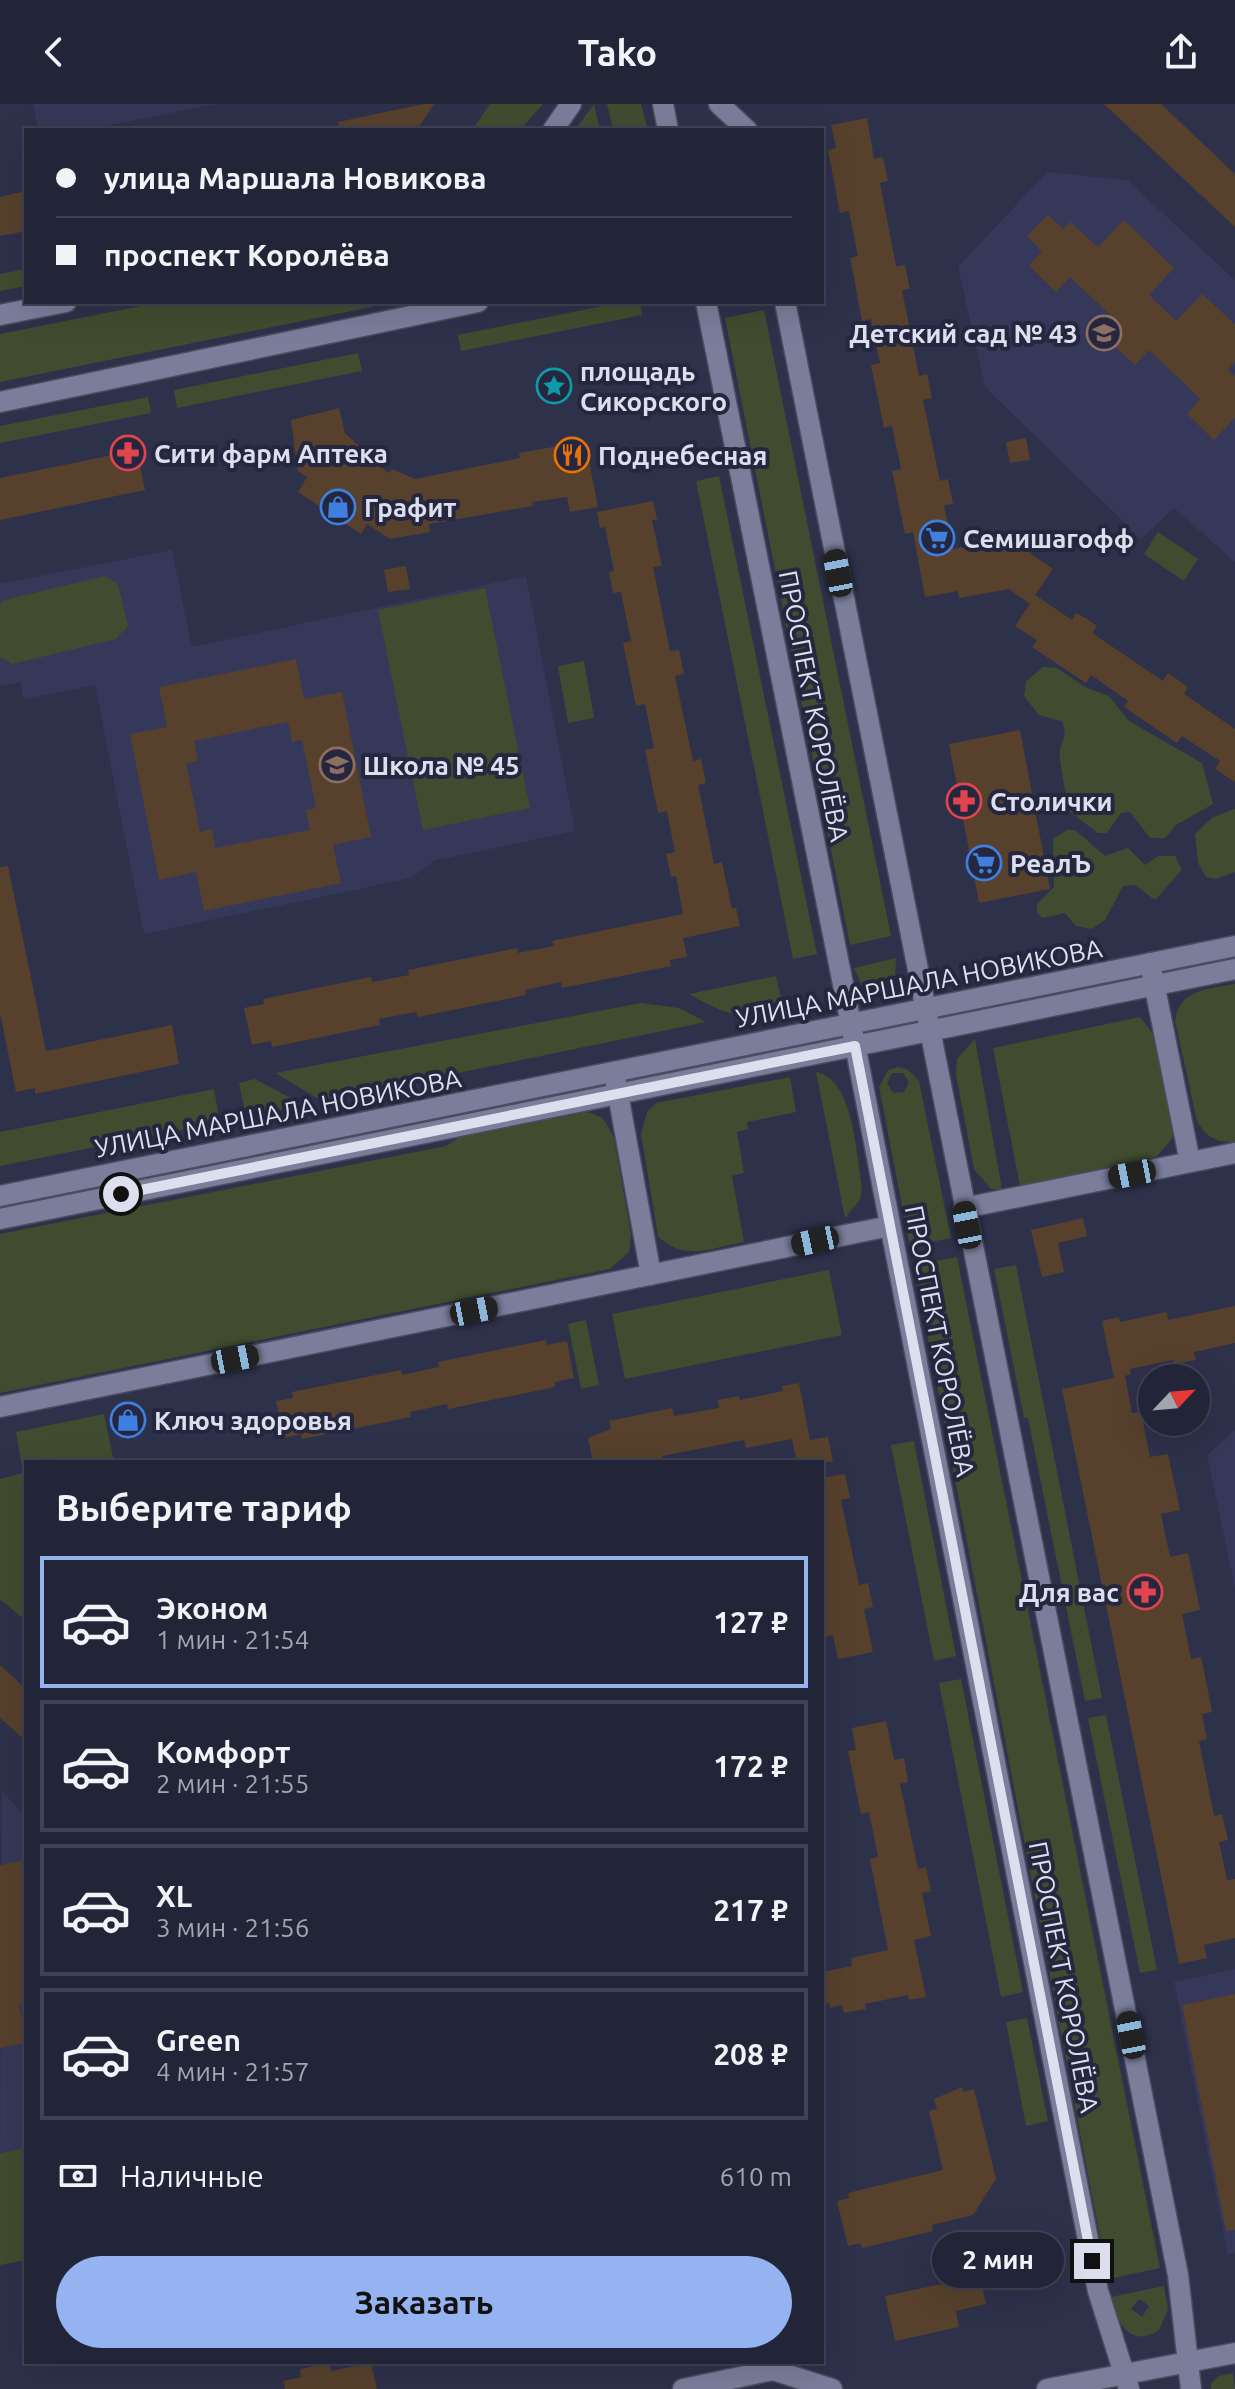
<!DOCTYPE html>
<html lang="ru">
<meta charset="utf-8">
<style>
:root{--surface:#222538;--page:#2a2d40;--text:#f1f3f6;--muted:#a2a5ae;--line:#3f4253;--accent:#95b2f1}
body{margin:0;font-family:Ubuntu,sans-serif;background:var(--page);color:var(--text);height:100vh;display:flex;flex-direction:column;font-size:30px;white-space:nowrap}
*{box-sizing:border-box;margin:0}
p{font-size:26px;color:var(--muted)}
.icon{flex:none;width:44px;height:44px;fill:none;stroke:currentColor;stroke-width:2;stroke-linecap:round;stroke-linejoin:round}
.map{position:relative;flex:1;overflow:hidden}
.panel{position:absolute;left:24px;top:1356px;width:800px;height:904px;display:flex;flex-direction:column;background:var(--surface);border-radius:0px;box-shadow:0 8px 32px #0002,0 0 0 2px var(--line)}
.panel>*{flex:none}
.banner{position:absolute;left:24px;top:24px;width:800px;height:176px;border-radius:0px;box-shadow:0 8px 32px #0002,0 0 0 2px var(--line);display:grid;align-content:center;height:176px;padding:0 32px;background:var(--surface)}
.needle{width:52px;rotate:64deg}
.fabs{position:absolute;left:1138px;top:1260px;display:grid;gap:16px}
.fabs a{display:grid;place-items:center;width:72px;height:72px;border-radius:50%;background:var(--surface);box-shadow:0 8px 32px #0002,0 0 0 2px var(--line);font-size:40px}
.end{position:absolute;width:36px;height:36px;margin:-18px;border:10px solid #dddfef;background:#111;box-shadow:0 0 0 4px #111}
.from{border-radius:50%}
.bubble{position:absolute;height:56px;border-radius:28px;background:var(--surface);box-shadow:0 8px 32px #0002,0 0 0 2px var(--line);font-size:26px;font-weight:700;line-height:56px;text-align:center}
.car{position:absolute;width:24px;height:48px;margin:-24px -12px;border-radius:10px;box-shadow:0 0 6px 2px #0007;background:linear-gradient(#222 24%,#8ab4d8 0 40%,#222 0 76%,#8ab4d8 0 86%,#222 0)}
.banner b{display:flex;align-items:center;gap:28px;height:76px;font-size:30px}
.banner b+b{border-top:2px solid var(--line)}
.banner i{width:20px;height:20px;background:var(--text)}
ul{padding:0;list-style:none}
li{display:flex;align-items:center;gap:24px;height:132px;margin:0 16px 12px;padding:0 16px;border:4px solid var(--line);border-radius:0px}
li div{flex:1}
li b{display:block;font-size:30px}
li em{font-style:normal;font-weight:700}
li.current{border-color:var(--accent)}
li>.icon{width:72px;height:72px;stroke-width:1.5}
h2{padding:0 32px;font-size:36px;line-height:96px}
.pay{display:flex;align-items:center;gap:20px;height:88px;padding:0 32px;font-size:30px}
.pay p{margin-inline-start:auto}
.cta{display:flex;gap:16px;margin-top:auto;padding:16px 32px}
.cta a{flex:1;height:92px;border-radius:48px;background:var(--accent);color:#111;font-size:32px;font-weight:700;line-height:92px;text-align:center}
header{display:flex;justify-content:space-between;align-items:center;height:104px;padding:0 32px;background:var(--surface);font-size:36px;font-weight:700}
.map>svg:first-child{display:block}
.built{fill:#353858}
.green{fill:#404c2f;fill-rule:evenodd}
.building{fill:#57412d;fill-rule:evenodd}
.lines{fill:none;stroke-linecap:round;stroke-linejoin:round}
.minor-casing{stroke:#4a4c61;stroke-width:23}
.tertiary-casing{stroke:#4a4c61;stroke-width:23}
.secondary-casing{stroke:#4a4c61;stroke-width:23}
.minor{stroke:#7a7e9b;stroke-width:20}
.tertiary{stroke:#7a7e9b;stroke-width:20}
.secondary{stroke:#7a7e9b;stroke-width:20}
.route{stroke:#dddfef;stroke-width:10}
.labels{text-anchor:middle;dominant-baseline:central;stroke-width:8;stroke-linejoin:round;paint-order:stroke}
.poi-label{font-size:26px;font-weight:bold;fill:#dddfef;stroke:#25273f;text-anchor:start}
.street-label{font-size:26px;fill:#dddfef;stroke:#25273f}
</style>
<header><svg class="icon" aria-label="back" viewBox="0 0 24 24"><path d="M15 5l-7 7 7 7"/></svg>Tako<svg class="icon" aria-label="share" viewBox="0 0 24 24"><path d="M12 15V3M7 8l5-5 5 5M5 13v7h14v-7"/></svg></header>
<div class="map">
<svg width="1235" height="2285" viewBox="0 0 1235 2285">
<rect width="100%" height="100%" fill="#2e314a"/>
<path class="built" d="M 33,0 L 215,0 L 86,26 L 38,26 Z
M 1047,68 L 1127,76 L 1235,176 L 1235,458 L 1174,404 L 1141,435 L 985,283 L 958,163 Z
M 172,446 L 192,543 L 526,472 L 575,727 L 434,757 L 411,774 L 144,830 L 95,581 L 24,595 L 20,578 L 0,582 L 0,480 Z
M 1235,1326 L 1235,1484 L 1207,1351 Z
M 2,1687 L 26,1713 L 26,2044 L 0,2049 Z
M 1235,1865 L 1235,2149 L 1228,2151 L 1174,1878 Z"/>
<path class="green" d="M 490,0 L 543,0 L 520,26 L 472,26 Z
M 594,0 L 600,26 L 575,26 Z
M 607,0 L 641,0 L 648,26 L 613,26 Z
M 26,165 L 26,182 L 0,187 L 0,170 Z
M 161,198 L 396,198 L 0,278 L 0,230 Z
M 623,198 L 640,198 L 642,211 L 461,247 L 458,231 Z
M 764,206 L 891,832 L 850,841 L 725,214 Z
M 358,249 L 362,267 L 177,304 L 174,286 Z
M 148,293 L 151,309 L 0,339 L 0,322 Z
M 719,372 L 817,850 L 793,855 L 696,377 Z
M 1158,428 L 1198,455 L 1184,477 L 1144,450 Z
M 105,472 L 118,480 L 128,522 L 116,535 L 12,560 L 0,553 L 0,500 L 4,496 Z
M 485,484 L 530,704 L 423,726 L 378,506 Z
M 584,557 L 594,614 L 568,619 L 558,562 Z
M 1043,563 L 1057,564 L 1085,583 L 1109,592 L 1129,617 L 1202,659 L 1213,700 L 1176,721 L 1165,734 L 1150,734 L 1130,708 L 1121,709 L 1107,729 L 1098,729 L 1070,708 C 1066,692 1062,672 1060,655 C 1057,639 1071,633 1061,617 L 1039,611 L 1024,592 L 1026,577 Z
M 1235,705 L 1235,768 L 1215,775 L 1206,773 L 1198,759 L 1195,730 L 1213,713 Z
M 1067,726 L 1075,726 L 1105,752 L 1128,744 L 1145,761 L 1158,752 L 1175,752 L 1182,766 L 1155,796 L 1135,781 L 1123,782 L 1105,816 L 1092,825 L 1076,822 L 1065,809 L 1042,814 L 1037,808 L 1037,800 L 1054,783 L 1053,735 Z
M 896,854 L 895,877 L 890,884 L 870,887 L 862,882 L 854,864 Z
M 776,872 L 783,903 C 735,914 732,914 689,890 Z
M 1235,880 L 1235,1038 C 1216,1039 1206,1033 1197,1017 L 1175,917 C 1179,885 1208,885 1235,880 Z
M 641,899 L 679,904 L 706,918 L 322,997 L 275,969 Z
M 1140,913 L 1152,928 L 1174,1023 L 1172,1035 L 1156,1053 L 1020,1082 L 993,944 Z
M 975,935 L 1002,1085 L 991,1085 L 974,1065 L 956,971 L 957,955 Z
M 898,963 L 907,965 L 919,977 L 951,1134 L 910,1142 L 879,983 L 888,966 ZM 892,969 L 903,969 L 909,978 L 904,988 L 893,989 L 887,979 Z
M 816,968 C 854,975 856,1050 862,1082 L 860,1096 L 845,1114 Z
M 790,973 L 796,1008 L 747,1018 L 748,1025 L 737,1028 L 744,1069 L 732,1072 L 744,1138 C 711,1144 684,1158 658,1132 L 641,1030 L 647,1008 L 656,999 Z
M 255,975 L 304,1001 L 246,1013 L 239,979 Z
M 214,985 L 220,1018 L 0,1062 L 0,1028 Z
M 588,1008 L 603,1014 L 614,1034 L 631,1131 L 629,1148 L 610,1165 L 0,1289 L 0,1130 L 446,1042 L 461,1032 Z
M 957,1153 L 1160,2164 L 1108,2175 L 914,1161 Z
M 1016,1161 L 1102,1594 L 1085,1597 L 1028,1314 L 1024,1314 L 994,1165 Z
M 829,1166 L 842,1231 L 625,1275 L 612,1210 Z
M 586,1216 L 599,1281 L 581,1285 L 568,1220 Z
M 104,1310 L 114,1358 L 26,1358 L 26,1517 L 0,1495 L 0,1375 L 23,1369 L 16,1328 Z
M 914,1337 L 956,1552 L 934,1557 L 891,1341 Z
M 961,1575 L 1023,1888 L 1001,1893 L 939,1579 Z
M 1106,1611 L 1157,1866 L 1140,1869 L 1088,1614 Z
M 1027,1914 L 1048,2017 L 1026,2022 L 1006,1918 Z
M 26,2044 L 26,2156 L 0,2161 L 0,2049 Z
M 1164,2182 L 1168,2206 L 1159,2226 C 1130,2245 1116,2218 1111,2193 ZM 1139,2195 L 1149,2202 L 1142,2213 L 1131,2205 Z
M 1233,2269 L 1235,2285 L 1211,2285 L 1211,2279 L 1219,2272 Z"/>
<path class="building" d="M 424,0 L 434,0 L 417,26 L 339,26 L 338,18 Z
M 1104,0 L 1161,0 L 1235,70 L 1235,123 Z
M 867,14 L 874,55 L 883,53 L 888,77 L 880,79 L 896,162 L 905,161 L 910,185 L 902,186 L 919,272 L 927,270 L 932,294 L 923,296 L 940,377 L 948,375 L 953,400 L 944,401 L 953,445 L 999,437 L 998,431 L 1027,426 L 1031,450 L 1053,465 L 1035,491 L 1072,516 L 1076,509 L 1087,515 L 1097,522 L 1092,529 L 1163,577 L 1168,569 L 1188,583 L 1184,590 L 1235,625 L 1235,678 L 1215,665 L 1220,657 L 1182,632 L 1177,639 L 1124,603 L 1128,597 L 1091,571 L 1086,579 L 1032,543 L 1037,536 L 1015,522 L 1030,500 L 1009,485 L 959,494 L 958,487 L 925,493 L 913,428 L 905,430 L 892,367 L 901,365 L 892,322 L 884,324 L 871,261 L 880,259 L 871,215 L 862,217 L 854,174 L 850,154 L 858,152 L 849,107 L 840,109 L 828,46 L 836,44 L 831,21 Z
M 26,87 L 26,127 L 0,132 L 0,93 Z
M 1048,111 L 1063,125 L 1070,118 L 1098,143 L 1124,116 L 1174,164 L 1149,191 L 1176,217 L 1202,190 L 1235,220 L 1235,258 L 1228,266 L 1235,272 L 1235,314 L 1214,336 L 1187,310 L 1200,295 L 1184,279 L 1149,246 L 1135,261 L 1107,235 L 1121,221 L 1070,173 L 1056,188 L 1029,162 L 1042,147 L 1027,132 Z
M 339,304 L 345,329 L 362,345 L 359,349 L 389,369 L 392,365 L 415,375 L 520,354 L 519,349 L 581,338 L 584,353 L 588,352 L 598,403 L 570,408 L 567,393 L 532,398 L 533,402 L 429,420 L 430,428 L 390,435 L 367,420 L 361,430 L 298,388 L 307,373 L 298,367 L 291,316 Z
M 1026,334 L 1030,356 L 1010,359 L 1006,338 Z
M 137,346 L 145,386 L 0,416 L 0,374 Z
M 653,397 L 657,416 L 652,416 L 662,462 L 653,463 L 670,547 L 679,546 L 684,570 L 675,572 L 693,657 L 701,655 L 706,679 L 698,681 L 714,760 L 722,758 L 732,805 L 736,804 L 740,822 L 683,834 L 687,853 L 670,856 L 671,862 L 562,884 L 561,878 L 525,886 L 526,891 L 418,913 L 416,908 L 379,915 L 380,921 L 272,943 L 271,937 L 252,941 L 244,904 L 264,900 L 263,895 L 371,873 L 372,878 L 409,871 L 408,866 L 517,844 L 518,849 L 554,842 L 552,837 L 683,810 L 676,772 L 671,773 L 666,750 L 675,748 L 667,707 L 658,709 L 645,646 L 654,644 L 645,600 L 636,602 L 623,539 L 631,537 L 621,488 L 613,489 L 609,468 L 614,467 L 605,423 L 600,424 L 597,408 Z
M 406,462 L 410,485 L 388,488 L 384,466 Z
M 296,555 L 304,595 L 342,588 L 371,733 L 333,741 L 341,779 L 204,807 L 196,768 L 159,776 L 130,630 L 167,623 L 159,583 ZM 288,618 L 292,638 L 302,636 L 316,704 L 306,706 L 310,726 L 215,744 L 212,725 L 200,728 L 186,659 L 198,657 L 194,637 Z
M 1020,626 L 1050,785 L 979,799 L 949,640 Z
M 8,762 L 46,947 L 172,921 L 179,960 L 35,990 L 35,984 L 16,988 L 0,909 L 0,763 Z
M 1083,1114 L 1087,1132 L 1058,1139 L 1064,1168 L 1042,1173 L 1031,1126 Z
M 1235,1202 L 1235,1239 L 1194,1248 L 1196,1256 L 1174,1260 L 1173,1256 L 1130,1265 L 1131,1270 L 1125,1272 L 1132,1309 L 1141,1308 L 1150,1353 L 1168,1350 L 1180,1406 L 1161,1410 L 1170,1453 L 1188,1449 L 1200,1506 L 1182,1510 L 1191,1555 L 1201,1553 L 1205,1572 L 1212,1608 L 1202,1610 L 1207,1635 L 1199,1637 L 1214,1712 L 1222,1710 L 1228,1736 L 1219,1738 L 1227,1776 L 1235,1775 L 1235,1834 L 1204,1841 L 1207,1854 L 1179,1860 L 1062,1285 L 1114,1274 L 1102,1217 L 1119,1213 L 1120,1218 L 1167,1208 L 1168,1216 Z
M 546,1236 L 547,1241 L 567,1237 L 574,1274 L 555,1278 L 555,1283 L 448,1305 L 447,1300 L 410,1308 L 411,1313 L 302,1335 L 301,1330 L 284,1334 L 276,1297 L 293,1294 L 292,1288 L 401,1266 L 402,1271 L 439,1263 L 438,1258 Z
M 799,1279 L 810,1336 L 828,1333 L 833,1358 L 797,1358 L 792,1335 L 746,1344 L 744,1336 L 662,1352 L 663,1358 L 593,1358 L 588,1334 L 611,1325 L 609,1317 L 672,1304 L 674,1312 L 707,1306 L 719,1304 L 718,1296 L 739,1292 L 740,1296 L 783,1287 L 782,1282 Z
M 845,1370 L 850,1394 L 841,1396 L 859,1481 L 868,1479 L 873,1503 L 864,1505 L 873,1548 L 838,1555 L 833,1531 L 824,1533 L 822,1522 L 822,1374 Z
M 0,1561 L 26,1585 L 26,1637 L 0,1614 Z
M 886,1617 L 894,1656 L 904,1654 L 908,1678 L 900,1680 L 918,1765 L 926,1763 L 931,1787 L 922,1789 L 931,1832 L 914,1836 L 926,1893 L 909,1896 L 908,1891 L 865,1900 L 866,1905 L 844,1909 L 842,1901 L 830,1904 L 829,1899 L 822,1901 L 822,1868 L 852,1862 L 851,1854 L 888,1846 L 870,1755 L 878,1753 L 869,1708 L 861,1710 L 848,1647 L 856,1646 L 852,1624 Z
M 26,1756 L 26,1899 L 19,1900 L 26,1939 L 0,1944 L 0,1761 Z
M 1235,1890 L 1235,2126 L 1226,2127 L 1182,1901 Z
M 962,1983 L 964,1988 L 974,1985 L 996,2075 L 973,2111 L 932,2121 L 933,2127 L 862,2144 L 860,2139 L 848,2142 L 837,2097 L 849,2094 L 848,2089 L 943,2066 L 929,2007 L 937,2005 L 934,1995 Z
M 980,2172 L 986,2200 L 956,2207 L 959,2223 L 895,2237 L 885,2192 Z
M 330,2259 L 331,2267 L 371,2259 L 377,2285 L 285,2285 L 284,2277 L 301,2273 L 300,2265 Z"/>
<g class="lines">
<g class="minor-casing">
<path id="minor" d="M 1150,859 L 1190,1058
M 614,968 L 651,1171
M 964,1104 L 1235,1049
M 0,1303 L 890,1122
M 683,2285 L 773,2266 L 832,2285"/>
</g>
<g class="tertiary-casing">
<path id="tertiary" d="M 663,0 L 668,26
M 719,0 L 747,26
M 553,26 L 571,0
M 706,198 L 851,920 L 1098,2187 L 1129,2285
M 785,198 L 1178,2171 L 1191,2285
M 0,211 L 66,198
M 0,298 L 478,198
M 0,1092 L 1235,842
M 0,1115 L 1235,865"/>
</g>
<g class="secondary-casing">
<path id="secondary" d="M 1047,2285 L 1235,2249"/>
</g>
<use href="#minor" class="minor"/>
<use href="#tertiary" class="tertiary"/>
<use href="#secondary" class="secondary"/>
</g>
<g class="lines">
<path class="route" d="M 121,1090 L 855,942 L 1092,2157"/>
</g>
<defs>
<g id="school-ring" transform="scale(1.8)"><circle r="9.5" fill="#25273f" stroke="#8d6e63" stroke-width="1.5"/><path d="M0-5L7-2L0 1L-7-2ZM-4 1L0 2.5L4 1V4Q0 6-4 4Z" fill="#8d6e63"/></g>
<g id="sight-ring" transform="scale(1.8)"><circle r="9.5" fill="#25273f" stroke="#0f9aa8" stroke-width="1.5"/><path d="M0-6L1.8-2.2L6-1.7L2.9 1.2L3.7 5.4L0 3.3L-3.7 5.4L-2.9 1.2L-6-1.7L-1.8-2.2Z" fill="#0f9aa8"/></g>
<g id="pharmacy-ring" transform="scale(1.8)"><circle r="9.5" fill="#25273f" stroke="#e0444e" stroke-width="1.5"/><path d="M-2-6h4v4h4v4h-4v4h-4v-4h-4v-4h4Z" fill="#e0444e"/></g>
<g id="restaurant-ring" transform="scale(1.8)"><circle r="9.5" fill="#25273f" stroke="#e8710a" stroke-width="1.5"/><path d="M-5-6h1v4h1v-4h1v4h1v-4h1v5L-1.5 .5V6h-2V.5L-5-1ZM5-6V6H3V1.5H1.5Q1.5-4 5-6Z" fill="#e8710a"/></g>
<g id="shop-ring" transform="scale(1.8)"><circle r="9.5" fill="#25273f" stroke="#3f7fe0" stroke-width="1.5"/><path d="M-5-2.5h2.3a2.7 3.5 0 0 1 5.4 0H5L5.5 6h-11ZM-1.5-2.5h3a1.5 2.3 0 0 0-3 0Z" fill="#3f7fe0"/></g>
<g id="supermarket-ring" transform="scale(1.8)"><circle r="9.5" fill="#25273f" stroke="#3f7fe0" stroke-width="1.5"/><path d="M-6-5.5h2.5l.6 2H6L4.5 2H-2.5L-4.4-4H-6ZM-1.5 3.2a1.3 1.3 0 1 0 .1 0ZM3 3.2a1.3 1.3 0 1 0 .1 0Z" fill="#3f7fe0"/></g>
</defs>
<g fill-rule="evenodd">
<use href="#school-ring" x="1104" y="229"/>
<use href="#sight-ring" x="554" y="282"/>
<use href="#pharmacy-ring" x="128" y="349"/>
<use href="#restaurant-ring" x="572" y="351"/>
<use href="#shop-ring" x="338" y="403"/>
<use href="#supermarket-ring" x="937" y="434"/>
<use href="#school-ring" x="337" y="661"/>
<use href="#pharmacy-ring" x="964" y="697"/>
<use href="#supermarket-ring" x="984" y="759"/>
<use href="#shop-ring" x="128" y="1316"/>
<use href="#pharmacy-ring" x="1145" y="1488"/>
</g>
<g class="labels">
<g class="poi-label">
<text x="1078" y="229" text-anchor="end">Детский сад № 43</text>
<text x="580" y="267">площадь<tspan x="580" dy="30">Сикорского</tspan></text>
<text x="154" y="349">Сити фарм Аптека</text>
<text x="598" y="351">Поднебесная</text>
<text x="364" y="403">Графит</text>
<text x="963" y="434">Семишагофф</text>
<text x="363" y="661">Школа № 45</text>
<text x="990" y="697">Столички</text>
<text x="1010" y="759">РеалЪ</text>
<text x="154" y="1316">Ключ здоровья</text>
<text x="1119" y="1488" text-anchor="end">Для вас</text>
</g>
<g class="street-label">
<text transform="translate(814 602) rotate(79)">ПРОСПЕКТ КОРОЛЁВА</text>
<text transform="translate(919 879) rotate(-11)">УЛИЦА МАРШАЛА НОВИКОВА</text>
<text transform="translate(278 1009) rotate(-11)">УЛИЦА МАРШАЛА НОВИКОВА</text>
<text transform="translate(940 1237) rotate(79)">ПРОСПЕКТ КОРОЛЁВА</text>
<text transform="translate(1064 1873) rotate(79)">ПРОСПЕКТ КОРОЛЁВА</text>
</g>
</g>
</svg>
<div class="fabs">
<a><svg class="needle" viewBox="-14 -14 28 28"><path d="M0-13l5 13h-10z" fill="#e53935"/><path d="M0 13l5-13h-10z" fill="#a2a5ae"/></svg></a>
</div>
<i class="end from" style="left:121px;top:1090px"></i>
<i class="end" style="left:1092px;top:2157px"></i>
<div class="bubble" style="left:932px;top:2128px;width:132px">2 мин</div>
<i class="car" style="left:838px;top:469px;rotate:349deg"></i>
<i class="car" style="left:1132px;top:1070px;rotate:259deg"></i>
<i class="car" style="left:967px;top:1121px;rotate:349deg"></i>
<i class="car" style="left:815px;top:1137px;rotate:258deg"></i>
<i class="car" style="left:474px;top:1207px;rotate:79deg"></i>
<i class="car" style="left:235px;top:1255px;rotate:79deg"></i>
<i class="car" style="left:1131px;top:1931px;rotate:349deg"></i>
<div class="banner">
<b><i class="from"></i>улица Маршала Новикова</b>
<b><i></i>проспект Королёва</b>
</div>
<section class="panel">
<h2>Выберите тариф</h2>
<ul>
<li class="current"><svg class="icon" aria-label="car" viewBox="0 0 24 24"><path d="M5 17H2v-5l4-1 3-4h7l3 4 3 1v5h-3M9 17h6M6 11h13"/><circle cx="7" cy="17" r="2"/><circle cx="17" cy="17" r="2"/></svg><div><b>Эконом</b><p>1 мин · 21:54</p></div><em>127 ₽</em></li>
<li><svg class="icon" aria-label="car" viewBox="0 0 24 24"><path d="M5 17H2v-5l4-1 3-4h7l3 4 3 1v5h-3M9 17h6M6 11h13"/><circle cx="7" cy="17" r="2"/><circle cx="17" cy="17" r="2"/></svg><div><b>Комфорт</b><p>2 мин · 21:55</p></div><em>172 ₽</em></li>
<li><svg class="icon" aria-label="car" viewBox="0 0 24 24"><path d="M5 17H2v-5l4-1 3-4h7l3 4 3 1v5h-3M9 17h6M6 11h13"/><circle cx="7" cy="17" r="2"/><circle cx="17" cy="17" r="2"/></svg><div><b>XL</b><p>3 мин · 21:56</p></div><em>217 ₽</em></li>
<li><svg class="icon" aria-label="car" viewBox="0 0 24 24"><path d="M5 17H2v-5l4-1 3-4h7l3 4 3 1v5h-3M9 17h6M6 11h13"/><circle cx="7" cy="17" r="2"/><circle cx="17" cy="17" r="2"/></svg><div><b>Green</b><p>4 мин · 21:57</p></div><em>208 ₽</em></li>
</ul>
<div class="pay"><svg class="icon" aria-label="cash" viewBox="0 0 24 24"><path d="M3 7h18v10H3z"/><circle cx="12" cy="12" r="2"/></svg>Наличные<p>610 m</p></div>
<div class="cta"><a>Заказать</a></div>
</section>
</div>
